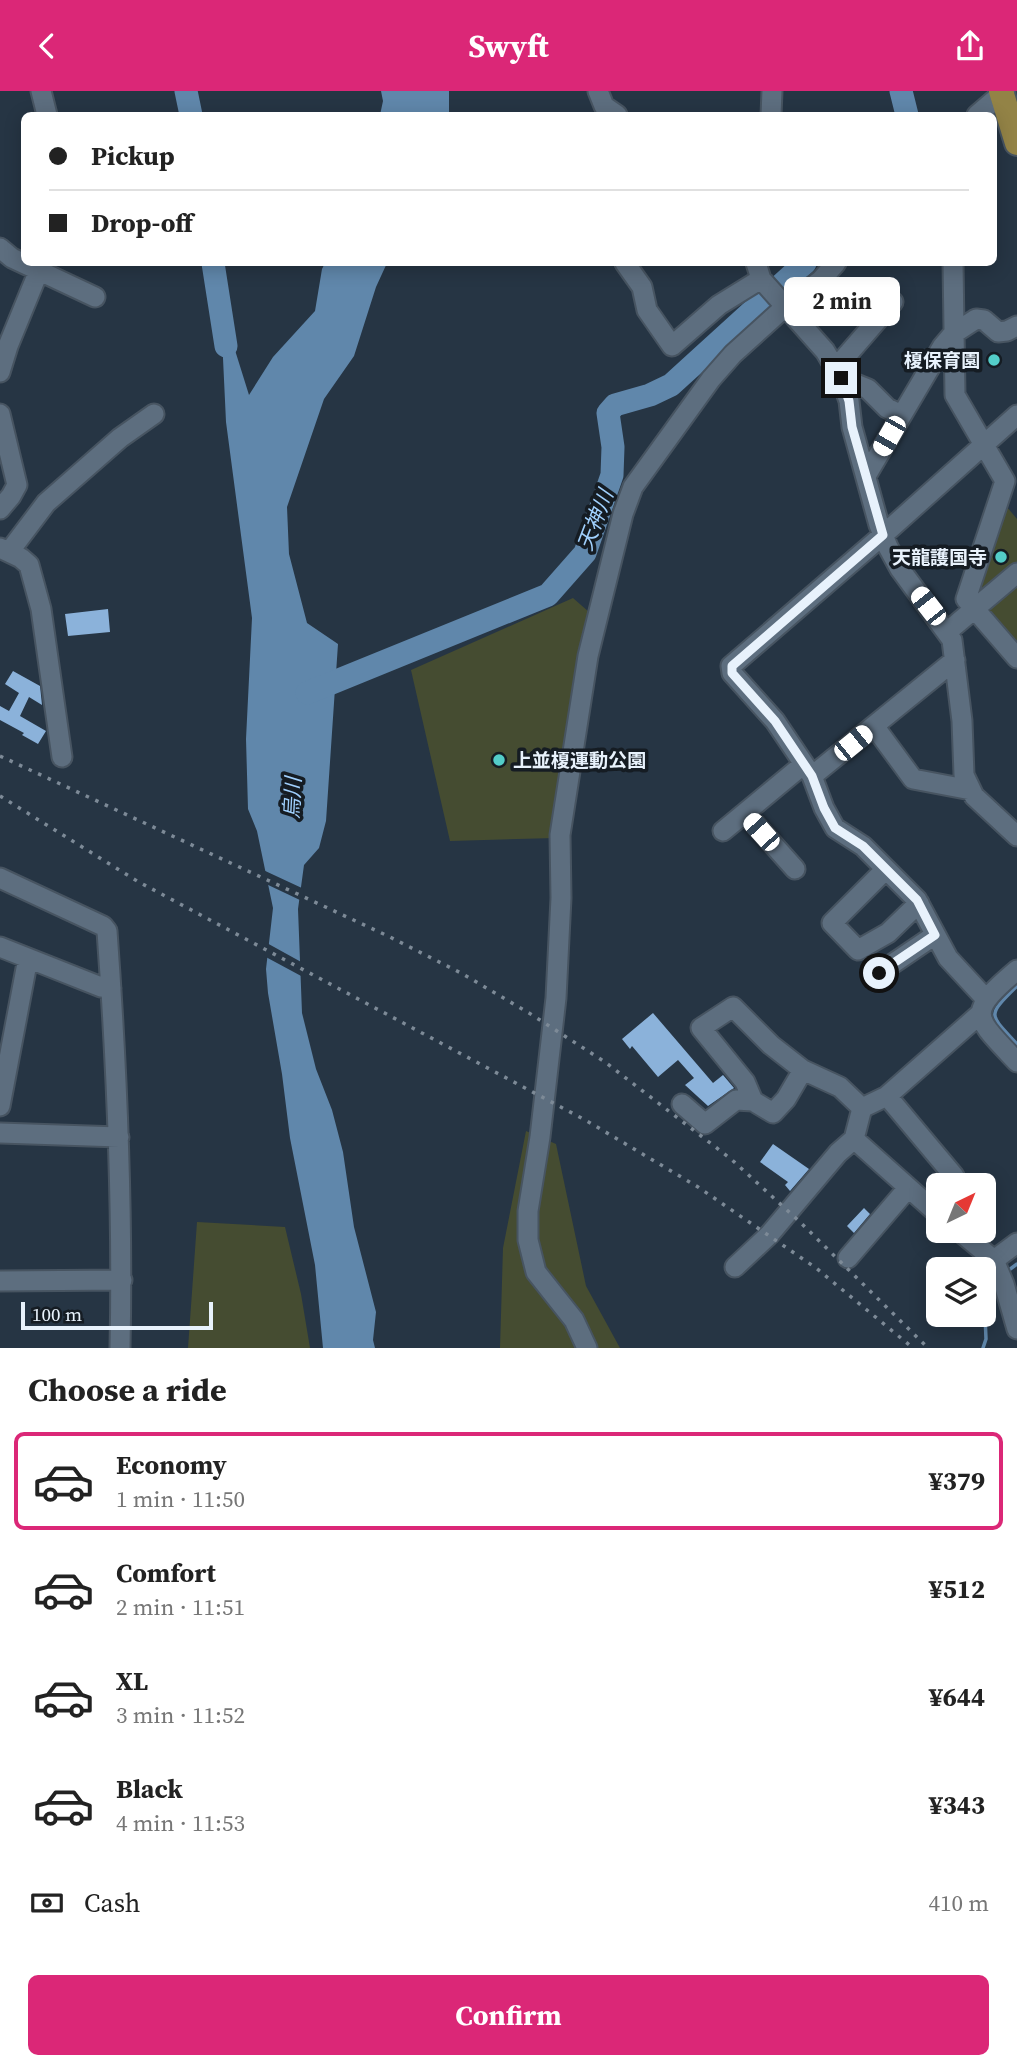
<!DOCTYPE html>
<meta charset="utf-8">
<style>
:root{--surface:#fff;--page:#f2f2f2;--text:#222;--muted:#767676;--line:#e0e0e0;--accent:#db2777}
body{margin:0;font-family:"Source Serif 4","Noto Sans JP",serif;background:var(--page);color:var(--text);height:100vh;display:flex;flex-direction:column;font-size:26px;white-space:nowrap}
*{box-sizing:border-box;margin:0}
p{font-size:23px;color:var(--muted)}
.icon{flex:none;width:38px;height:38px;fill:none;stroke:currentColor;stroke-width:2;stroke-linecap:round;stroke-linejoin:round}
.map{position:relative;height:1257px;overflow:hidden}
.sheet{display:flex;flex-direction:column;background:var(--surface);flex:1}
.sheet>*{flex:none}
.hud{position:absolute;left:21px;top:21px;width:976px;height:154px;border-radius:10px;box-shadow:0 4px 18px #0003;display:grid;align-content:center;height:154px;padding:0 28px;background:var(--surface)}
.needle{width:46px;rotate:43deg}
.fabs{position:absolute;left:926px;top:1082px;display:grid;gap:14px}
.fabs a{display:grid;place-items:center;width:70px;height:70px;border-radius:10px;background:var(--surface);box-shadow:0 4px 18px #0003;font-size:35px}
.scale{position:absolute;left:21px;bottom:18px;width:192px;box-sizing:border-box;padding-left:7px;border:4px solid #e8f2fc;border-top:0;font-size:19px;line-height:24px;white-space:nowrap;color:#e8f2fc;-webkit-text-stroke:5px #151c23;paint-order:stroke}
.end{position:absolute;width:32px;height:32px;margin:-16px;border:9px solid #e8f2fc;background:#111;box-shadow:0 0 0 4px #111}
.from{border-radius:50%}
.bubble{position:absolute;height:49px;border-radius:10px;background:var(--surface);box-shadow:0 4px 18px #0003;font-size:23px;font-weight:700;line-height:49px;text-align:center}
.car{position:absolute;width:21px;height:42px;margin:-21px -10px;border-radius:9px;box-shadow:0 0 5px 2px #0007;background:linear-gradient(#fff 24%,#345 0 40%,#fff 0 76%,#345 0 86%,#fff 0)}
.hud b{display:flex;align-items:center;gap:24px;height:66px;font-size:26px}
.hud b+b{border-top:2px solid var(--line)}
.hud i{width:18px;height:18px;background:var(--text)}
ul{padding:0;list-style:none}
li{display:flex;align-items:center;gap:21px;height:98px;margin:0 14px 10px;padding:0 14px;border:4px solid transparent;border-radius:10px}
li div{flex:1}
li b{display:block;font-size:26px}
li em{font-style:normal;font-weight:700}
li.active{border-color:var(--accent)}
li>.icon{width:63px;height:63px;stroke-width:1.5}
h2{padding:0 28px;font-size:32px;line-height:84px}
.pay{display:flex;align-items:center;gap:18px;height:77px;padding:0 28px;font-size:26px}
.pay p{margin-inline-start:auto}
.primary-button{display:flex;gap:14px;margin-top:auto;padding:14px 28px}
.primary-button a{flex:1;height:80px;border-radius:10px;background:var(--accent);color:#fff;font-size:28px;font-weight:700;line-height:80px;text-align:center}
header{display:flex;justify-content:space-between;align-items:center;height:91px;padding:0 28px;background:var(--accent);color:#fff;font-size:32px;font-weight:700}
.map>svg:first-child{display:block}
.green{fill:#454c31}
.water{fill:#6087ab}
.pier{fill:#263544}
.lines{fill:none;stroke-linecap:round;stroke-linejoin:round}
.stream{stroke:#6087ab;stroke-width:3.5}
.river{stroke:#6087ab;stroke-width:23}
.building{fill:#8bb2da}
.minor-casing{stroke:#475461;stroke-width:23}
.major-casing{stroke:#475461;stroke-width:28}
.minor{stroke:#5d6e7f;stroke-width:19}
.major{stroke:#938346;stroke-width:24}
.rail{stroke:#7d8a97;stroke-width:3.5;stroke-dasharray:3.5 7;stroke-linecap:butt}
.route{stroke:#e8f2fc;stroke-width:9}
.poi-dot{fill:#53cdc9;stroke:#151c23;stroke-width:2.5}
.labels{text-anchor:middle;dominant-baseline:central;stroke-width:7;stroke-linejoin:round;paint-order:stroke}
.poi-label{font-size:19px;font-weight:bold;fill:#e8f2fc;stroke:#151c23;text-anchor:end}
.water-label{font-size:21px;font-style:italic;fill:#a0d0fd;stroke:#151c23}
</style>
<header><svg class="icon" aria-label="back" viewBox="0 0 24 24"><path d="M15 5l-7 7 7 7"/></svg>Swyft<svg class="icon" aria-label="share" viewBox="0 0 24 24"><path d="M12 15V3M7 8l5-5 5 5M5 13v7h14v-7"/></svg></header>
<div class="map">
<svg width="1017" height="1257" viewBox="0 0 1017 1257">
<rect width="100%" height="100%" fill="#263544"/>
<path class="green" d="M 1007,416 L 1017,428 L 1017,478 L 972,508 L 998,425 Z
M 1017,489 L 1017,561 L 980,518 Z
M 573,507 L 589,521 L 555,747 L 450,750 L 411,579 Z
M 526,1040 L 556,1053 L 586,1195 L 620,1257 L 500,1257 L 503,1157 Z
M 197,1131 L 285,1136 L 301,1203 L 310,1257 L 188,1257 Z"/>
<path class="water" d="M 381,0 L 449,0 L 449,24 L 380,24 L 383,10 Z
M 325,172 L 387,172 L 376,196 L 354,265 L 324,308 L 287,416 L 289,463 L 307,532 L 338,553 L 326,730 L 319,757 L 304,774 L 298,818 L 302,922 L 316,978 L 332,1019 L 343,1061 L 354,1136 L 376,1221 L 373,1249 L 375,1257 L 323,1257 L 315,1174 L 290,1047 L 282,983 L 268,902 L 266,878 L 273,817 L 257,740 L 248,718 L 246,648 L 252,527 L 226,331 L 221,225 L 234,256 L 249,304 L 273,266 L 315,220 L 322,178 Z"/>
<path class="pier" d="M 261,778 L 304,798 L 302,810 L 264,792 Z
M 265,851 L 303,872 L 303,886 L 264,865 Z"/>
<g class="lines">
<path class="stream" d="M 1017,895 C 987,925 988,922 1017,953
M 1005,1182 L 1017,1173
M 983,1257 L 986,1248 L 984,1200 L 996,1189"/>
<path class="river" d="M 186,0 L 191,24
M 901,0 L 907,24
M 213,172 L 226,255
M 307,602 L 548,504 L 585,462 L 612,384 L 613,356 L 608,322 L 615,314 L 650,304 L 671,294 L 805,172"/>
</g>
<path class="building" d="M 108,518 L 110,541 L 68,545 L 65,523 Z
M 13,580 L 40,595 L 42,614 L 29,606 L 20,625 L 46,640 L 38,653 L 22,644 L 24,642 L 0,629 L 0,615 L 9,620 L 19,602 L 5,593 Z
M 653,922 L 713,992 L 723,984 L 734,997 L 708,1015 L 685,994 L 694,987 L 678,969 L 658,986 L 632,955 L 630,958 L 622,948 Z
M 773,1053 L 809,1078 L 790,1100 L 785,1094 L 788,1091 L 760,1071 Z
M 864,1117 L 870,1123 L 854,1142 L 847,1135 Z"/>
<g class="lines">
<g class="minor-casing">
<path id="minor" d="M 41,0 L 47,24
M 598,0 L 604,15 L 617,24
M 771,24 L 772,0
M 977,24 L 1005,0
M 0,157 L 12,167 L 95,206
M 625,172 L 642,196 L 647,219 L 672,255 L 719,214 L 761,188
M 756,172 L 761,188 L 825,260 L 841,287 L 849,310 L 852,336 L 879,434 L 888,456 L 900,478 L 952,549 L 962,630 L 964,684 L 974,705 L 1017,745
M 953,172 L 955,304 L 1005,390 L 966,508 L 1017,567
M 835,278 L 893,211
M 0,281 L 8,255 L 42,172
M 841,287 L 868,298 L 887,317 L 901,324
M 0,323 L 17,394 L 11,405 L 0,418
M 866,385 L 942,256 L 953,243 L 976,228 L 984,229 L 998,241 L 1007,240 L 1017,235
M 0,457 L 21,467 L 29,474 L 41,518 L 62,666
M 9,461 L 46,412 L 120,347 L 154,323
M 947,541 L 1017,482
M 874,635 L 913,688 L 971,699
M 812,685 L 955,569
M 745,722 L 795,778
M 723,740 L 804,673
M 886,778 L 832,832 L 858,859 L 888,842 L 919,812
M 0,787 L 103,835 L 107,840 C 117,979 123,1118 120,1257
M 0,856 L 101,896 L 111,897
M 1017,879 C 965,923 974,925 1017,971
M 879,882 L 935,844
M 985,907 L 948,867 L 917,809 L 863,755 L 835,737 L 824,717 L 812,685 L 775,630 L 732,582 L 731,575 L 883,444 L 1017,324
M 887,1005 L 954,1085 L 954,1094
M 753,1010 L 745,991 L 701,937 L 733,916 L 771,954 L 803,979 L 840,996 L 862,1017
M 682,1013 L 705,1033 L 736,1009 L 753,1010 L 773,1022 L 786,1008 L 803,979
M 0,1015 L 28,867
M 0,1042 L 119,1046
M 938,1123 L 854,1048 L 862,1017 L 887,1005 L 980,923
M 958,1139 L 994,1169
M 1017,1152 L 994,1169 L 1004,1193 L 1017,1238
M 848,1167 L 908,1097
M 735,1176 L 769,1144 L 838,1062 L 854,1048
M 0,1190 L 122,1189
M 587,1257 L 574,1229 L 536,1181 L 528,1149 L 528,1120 L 540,1046 L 556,907 L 561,807 L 560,744 L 588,565 L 623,423 L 633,396 L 711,288 L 733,263 L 785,216 L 821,189 L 836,172"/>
</g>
<g class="major-casing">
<path id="major" d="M 1001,0 L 1017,52"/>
</g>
<use href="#minor" class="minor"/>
<use href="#major" class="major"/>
<path class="rail" d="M 0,665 L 388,845 L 461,882 L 529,922 L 605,971 L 731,1068 L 800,1131 L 928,1257
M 0,705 L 137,790 L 587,1030 L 698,1096 L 816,1177 L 913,1257"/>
</g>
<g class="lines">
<path class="route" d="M 841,287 L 849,310 L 852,336 L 883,444 L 732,575 L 732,582 L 775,630 L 812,685 L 824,717 L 835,737 L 863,755 L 917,809 L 935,844 L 879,882"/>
</g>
<g class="poi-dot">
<circle cx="994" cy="269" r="7"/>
<circle cx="1001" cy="466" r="7"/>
<circle cx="499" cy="669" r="7"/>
</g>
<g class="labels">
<g class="poi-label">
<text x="980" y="269">榎保育園</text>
<text x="987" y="466">天龍護国寺</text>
<text x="513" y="669" text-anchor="start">上並榎運動公園</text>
</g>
<g class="water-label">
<text transform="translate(595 429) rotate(-69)">天神川</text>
<text transform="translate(292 707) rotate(-87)">烏川</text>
</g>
</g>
</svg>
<div class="fabs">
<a><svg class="needle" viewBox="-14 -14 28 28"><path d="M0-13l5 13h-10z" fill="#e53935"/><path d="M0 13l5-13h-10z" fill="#767676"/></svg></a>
<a><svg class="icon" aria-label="layers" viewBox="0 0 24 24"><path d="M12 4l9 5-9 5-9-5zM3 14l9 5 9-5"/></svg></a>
</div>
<div class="scale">100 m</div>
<i class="end from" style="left:879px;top:882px"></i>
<i class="end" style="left:841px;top:287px"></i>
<div class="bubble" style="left:784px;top:186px;width:116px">2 min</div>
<i class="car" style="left:889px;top:345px;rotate:210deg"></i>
<i class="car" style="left:928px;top:515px;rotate:322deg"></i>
<i class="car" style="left:853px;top:652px;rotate:51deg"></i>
<i class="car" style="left:761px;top:741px;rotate:318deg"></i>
<div class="hud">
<b><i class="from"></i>Pickup</b>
<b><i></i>Drop-off</b>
</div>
</div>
<section class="sheet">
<h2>Choose a ride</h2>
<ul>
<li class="active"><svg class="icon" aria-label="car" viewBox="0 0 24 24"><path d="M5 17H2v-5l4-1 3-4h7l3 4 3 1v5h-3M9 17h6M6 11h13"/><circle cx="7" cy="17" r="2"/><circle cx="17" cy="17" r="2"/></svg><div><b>Economy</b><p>1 min · 11:50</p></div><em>¥379</em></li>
<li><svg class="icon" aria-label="car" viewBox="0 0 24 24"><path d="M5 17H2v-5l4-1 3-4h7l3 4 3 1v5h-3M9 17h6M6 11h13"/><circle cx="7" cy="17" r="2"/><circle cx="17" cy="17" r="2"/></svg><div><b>Comfort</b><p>2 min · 11:51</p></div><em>¥512</em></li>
<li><svg class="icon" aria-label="car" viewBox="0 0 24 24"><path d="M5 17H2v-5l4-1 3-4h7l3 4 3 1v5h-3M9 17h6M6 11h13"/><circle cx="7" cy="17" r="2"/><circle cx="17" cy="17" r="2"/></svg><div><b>XL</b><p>3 min · 11:52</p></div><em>¥644</em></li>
<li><svg class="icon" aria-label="car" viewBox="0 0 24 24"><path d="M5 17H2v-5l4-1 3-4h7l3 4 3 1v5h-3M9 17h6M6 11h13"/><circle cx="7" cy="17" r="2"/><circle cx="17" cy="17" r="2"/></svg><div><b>Black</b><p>4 min · 11:53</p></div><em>¥343</em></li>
</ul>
<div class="pay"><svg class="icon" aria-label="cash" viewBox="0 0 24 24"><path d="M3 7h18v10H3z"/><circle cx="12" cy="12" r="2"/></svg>Cash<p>410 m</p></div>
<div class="primary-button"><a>Confirm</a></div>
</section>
